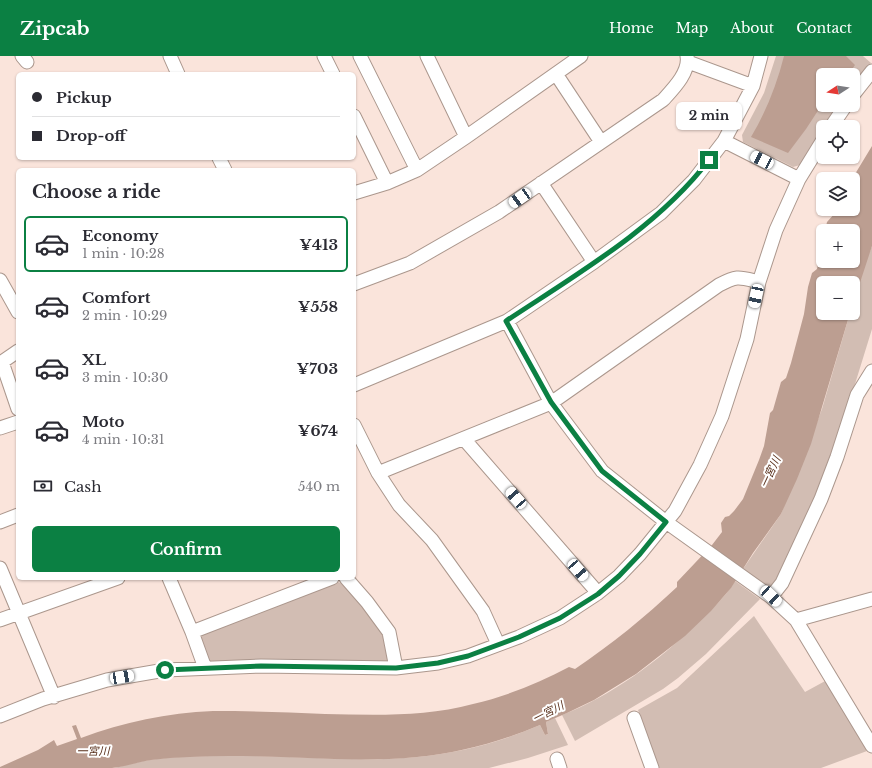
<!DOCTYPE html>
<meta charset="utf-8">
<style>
:root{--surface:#fff;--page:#f7f7f7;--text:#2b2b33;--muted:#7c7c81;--line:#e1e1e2;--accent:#0b8043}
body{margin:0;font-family:"Libre Baskerville","Noto Sans JP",serif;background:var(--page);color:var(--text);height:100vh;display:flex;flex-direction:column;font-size:15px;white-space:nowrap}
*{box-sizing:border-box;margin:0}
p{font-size:13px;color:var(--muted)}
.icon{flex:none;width:22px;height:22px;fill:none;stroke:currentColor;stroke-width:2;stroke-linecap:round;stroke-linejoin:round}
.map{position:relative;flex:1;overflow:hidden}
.drawer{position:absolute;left:16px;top:112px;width:340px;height:412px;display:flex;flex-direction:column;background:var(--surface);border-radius:6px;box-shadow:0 1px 3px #0004}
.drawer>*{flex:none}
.top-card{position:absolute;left:16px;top:16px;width:340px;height:88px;border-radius:6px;box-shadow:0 1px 3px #0004;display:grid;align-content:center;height:88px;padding:0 16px;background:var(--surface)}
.needle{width:26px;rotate:258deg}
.tools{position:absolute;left:816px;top:12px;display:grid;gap:8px}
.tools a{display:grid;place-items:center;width:44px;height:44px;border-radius:6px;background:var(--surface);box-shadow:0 1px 3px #0004;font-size:20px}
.end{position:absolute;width:18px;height:18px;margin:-9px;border:5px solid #0b8043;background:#fff;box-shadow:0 0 0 2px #fff}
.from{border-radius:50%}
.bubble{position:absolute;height:28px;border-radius:6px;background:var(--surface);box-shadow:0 1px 3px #0004;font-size:13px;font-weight:700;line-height:28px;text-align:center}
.car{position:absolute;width:12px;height:24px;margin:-12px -6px;border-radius:5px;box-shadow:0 0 3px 1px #0007;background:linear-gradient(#fff 24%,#345 0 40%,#fff 0 76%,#345 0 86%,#fff 0)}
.top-card b{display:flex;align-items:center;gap:14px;height:38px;font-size:15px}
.top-card b+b{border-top:1px solid var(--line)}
.top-card i{width:10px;height:10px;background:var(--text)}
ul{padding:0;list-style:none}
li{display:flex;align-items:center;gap:12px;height:56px;margin:0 8px 6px;padding:0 8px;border:2px solid transparent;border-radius:6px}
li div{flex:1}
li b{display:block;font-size:15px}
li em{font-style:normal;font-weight:700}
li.selected{border-color:var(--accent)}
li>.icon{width:36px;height:36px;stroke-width:1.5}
h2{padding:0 16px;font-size:18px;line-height:48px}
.pay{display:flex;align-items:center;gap:10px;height:44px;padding:0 16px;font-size:15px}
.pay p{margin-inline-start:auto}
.primary-button{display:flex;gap:8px;margin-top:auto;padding:8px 16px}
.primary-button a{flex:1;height:46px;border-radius:6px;background:var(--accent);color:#fff;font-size:16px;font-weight:700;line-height:46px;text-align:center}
header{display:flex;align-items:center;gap:24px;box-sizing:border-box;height:56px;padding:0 20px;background:var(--accent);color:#fff}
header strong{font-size:19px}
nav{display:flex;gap:22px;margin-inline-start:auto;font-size:14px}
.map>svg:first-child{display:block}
.green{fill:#d2bdb3}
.water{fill:#bc9e91}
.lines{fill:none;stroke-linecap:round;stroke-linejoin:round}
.minor-casing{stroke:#ab978d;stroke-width:15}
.minor{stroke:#fff;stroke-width:13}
.route{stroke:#0b8043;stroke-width:5}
.labels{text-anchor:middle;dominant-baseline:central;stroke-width:4;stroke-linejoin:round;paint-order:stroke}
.water-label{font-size:11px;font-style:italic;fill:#562c17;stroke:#fff}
</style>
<header>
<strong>Zipcab</strong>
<nav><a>Home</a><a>Map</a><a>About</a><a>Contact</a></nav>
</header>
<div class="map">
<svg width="872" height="712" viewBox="0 0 872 712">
<rect width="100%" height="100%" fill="#fae4db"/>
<path class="green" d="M 776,0 L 863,0 L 871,7 L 853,29 L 853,19 L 823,19 L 823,49 L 839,49 L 823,71 L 800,109 L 793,111 L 743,86 L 742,79 L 764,37 Z
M 872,190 L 872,273 L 834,396 L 817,438 L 779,521 L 768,533 L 743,513 L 781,458 L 822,353 L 850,257 L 853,257 C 853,236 864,210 872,190 Z
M 735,525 L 760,543 L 706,598 L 678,622 L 663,633 L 575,685 L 562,659 C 611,640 659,605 696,568 C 710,554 725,542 735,525 Z
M 338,526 L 345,529 L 383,576 L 388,604 L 384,607 L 207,605 L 198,580 Z
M 754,560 L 805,636 L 827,624 L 867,695 L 821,712 L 658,712 L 638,654 L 677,632 Z
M 555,662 L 568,689 L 528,702 L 489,712 L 114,712 C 126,709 137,706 149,704 C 175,700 202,700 228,700 C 291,699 354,707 417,701 C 459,697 501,686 540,669 L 545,679 L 548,678 L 546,666 Z"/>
<path class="water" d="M 784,0 L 846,0 L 855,9 L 848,19 L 823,19 L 823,47 L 806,73 L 788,97 L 751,81 C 766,56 777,28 784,0 Z
M 872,90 L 872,190 L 853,248 L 853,227 L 823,227 L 823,257 L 850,257 L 811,388 L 797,423 L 781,458 L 753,497 L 731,532 L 711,555 L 685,580 L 636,618 L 594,644 L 567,657 L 546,666 L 548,678 L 545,679 L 540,669 C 500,686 459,697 417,701 C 355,707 292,700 229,700 C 203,700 176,701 151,704 C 138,706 125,711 112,712 C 75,712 37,712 0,712 L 0,711 L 38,694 L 54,684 L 57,690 L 77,683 L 72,670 L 76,669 L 81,682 C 124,666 167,657 213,655 C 250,655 288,656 325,658 C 375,659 425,661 473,648 C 507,640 539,627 569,611 L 575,613 C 612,588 645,561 677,531 L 677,526 L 712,489 L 722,476 L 721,467 L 725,461 L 729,460 L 734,455 L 743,443 L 759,404 L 764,390 L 770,357 L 773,354 L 781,326 L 786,322 L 791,307 L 804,258 L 808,231 L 812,217 L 817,213 L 823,184 L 823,205 L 853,205 L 853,175 L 825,175 L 827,166 L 835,157 L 836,153 L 853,153 L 852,123 Z"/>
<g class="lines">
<g class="minor-casing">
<path id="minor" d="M 22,0 L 27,6
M 170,0 L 178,18
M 324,0 L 333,18
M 360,0 L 417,114
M 427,0 L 466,81
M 688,6 L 753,30
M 556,18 L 601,86
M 853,39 L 872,15
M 354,60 L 387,127
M 831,71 L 846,49
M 724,85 L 799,123
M 219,102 L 225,114
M 541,127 L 594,206
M 354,137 L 387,127 L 417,114 L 466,81 L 581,0
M 0,224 L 18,256
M 354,228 L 410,207 L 499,156 L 663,44 C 673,33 690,16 687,0
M 507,265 L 551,347 L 602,415 L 666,466 L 771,541 L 796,564 L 872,690
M 18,295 L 2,306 L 18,353
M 354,329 L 507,265 L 594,206 L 661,157 L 694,124 L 724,85 L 753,30 L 761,0
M 354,369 L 378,417 L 399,449 L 432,484 L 483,555 L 498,588
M 0,372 L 18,366
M 464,383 L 598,537
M 378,417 L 551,347 L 719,229 C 738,219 739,221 759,226
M 0,466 L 18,459
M 0,512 L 54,641
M 169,522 L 192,576 L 205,612
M 346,522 L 367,546 L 389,576 L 396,612
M 771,541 L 782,527 L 821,443 L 837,401 L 857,339 L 872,315
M 0,564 L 118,522
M 796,564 L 872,543
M 192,576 L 332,522
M 0,660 L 43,643 L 107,624 L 165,614 L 261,610 L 396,612 L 438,607 L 468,600 L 519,581 L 560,562 L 598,537 L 619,520 L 640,498 L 666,466 L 675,455 L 700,409 L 722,360 L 747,283 L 759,226 L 776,174 L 799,123 L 823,84
M 634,662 L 652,712
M 557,703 L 560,712"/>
</g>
<use href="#minor" class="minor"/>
</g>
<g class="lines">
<path class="route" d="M 165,614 L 261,610 L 396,612 L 438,607 L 468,600 L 519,581 L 560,562 L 598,538 L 619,520 L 640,498 L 666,466 L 602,415 L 551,346 L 506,265 C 577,218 657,172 709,104"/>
</g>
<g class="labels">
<g class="water-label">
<text transform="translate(770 416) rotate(-65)">一宮川</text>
<text transform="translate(548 656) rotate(-27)">一宮川</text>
<text x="93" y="695">一宮川</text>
</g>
</g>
</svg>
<div class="tools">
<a><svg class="needle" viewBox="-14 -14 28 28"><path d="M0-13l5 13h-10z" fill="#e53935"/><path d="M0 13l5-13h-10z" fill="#7c7c81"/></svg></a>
<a><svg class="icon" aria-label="locate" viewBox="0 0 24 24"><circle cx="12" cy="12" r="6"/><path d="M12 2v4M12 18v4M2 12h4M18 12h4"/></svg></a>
<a><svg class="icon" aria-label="layers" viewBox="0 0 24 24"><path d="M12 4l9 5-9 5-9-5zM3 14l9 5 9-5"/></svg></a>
<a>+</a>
<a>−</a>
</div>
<i class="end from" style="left:165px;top:614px"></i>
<i class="end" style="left:709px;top:104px"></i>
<div class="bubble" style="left:676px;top:46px;width:66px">2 min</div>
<i class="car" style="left:762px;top:104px;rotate:297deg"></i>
<i class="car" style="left:520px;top:142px;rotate:235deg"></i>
<i class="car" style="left:756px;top:240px;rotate:192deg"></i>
<i class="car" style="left:516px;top:442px;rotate:319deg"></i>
<i class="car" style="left:578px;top:514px;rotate:139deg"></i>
<i class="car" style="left:771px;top:540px;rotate:133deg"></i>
<i class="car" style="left:122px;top:621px;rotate:80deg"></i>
<div class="top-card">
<b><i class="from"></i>Pickup</b>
<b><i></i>Drop-off</b>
</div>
<section class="drawer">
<h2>Choose a ride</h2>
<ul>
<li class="selected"><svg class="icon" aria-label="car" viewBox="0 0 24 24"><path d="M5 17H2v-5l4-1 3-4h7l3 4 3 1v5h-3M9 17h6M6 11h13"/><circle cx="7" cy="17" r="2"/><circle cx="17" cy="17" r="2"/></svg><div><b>Economy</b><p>1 min · 10:28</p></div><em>¥413</em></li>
<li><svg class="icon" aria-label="car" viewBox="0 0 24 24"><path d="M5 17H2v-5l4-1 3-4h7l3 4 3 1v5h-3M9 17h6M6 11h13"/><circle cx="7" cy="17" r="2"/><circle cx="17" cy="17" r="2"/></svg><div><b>Comfort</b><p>2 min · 10:29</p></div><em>¥558</em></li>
<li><svg class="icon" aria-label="car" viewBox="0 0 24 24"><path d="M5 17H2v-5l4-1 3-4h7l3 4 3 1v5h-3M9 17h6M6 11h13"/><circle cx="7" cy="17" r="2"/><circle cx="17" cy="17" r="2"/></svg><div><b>XL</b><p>3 min · 10:30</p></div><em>¥703</em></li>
<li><svg class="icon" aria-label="car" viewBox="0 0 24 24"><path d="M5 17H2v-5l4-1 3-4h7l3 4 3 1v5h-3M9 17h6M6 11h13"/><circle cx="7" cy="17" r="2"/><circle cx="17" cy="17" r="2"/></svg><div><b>Moto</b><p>4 min · 10:31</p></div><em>¥674</em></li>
</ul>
<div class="pay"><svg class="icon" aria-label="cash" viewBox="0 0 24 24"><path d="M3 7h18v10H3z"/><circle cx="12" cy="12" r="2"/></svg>Cash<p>540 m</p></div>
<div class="primary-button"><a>Confirm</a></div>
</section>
</div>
